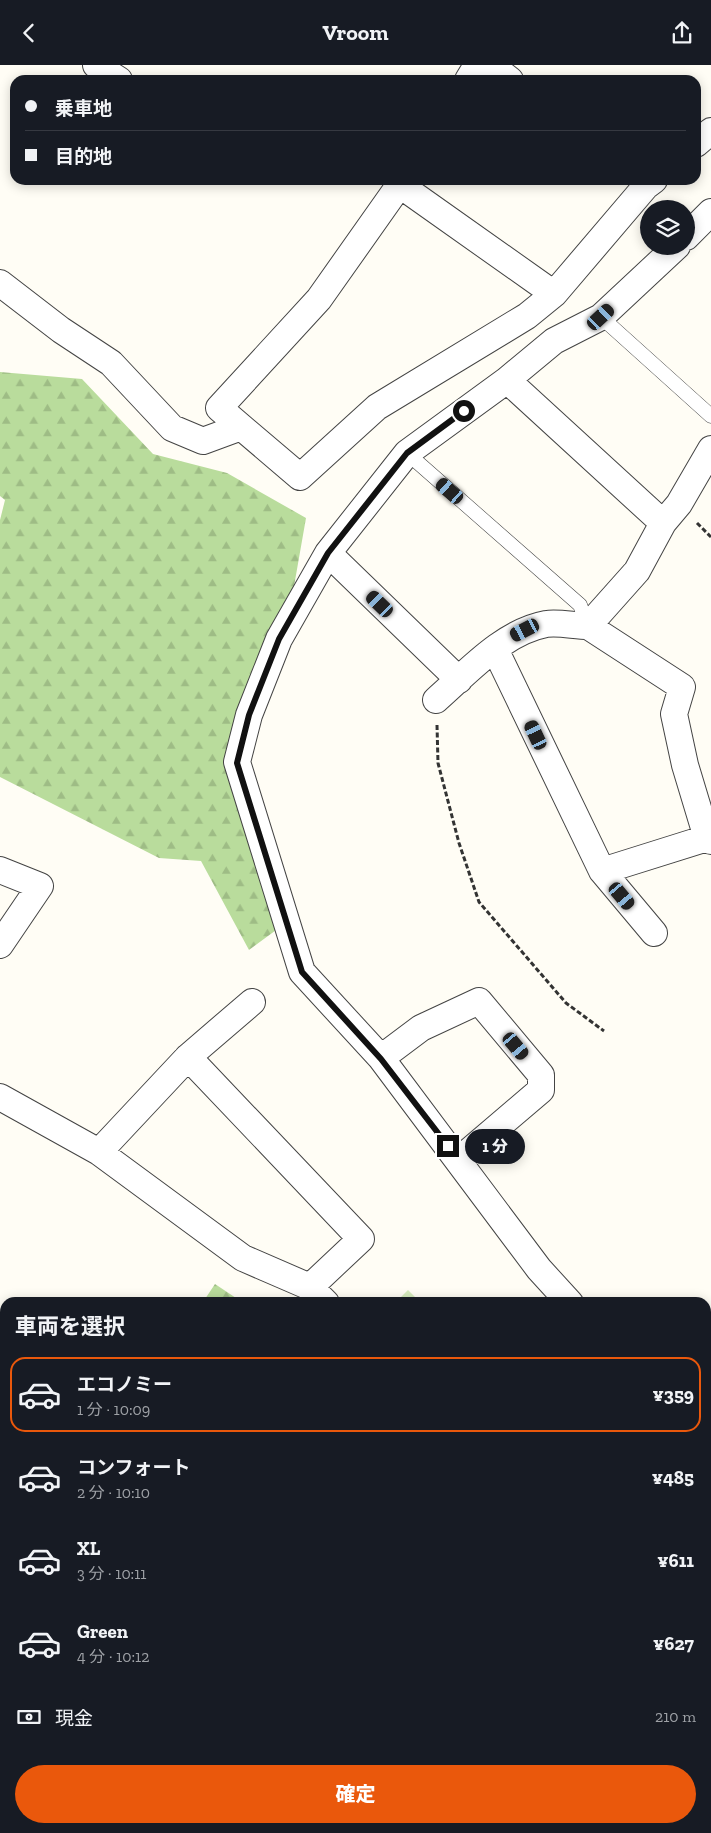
<!DOCTYPE html>
<html lang="ja">
<meta charset="utf-8">
<style>
:root{--surface:#171b24;--page:#20242c;--text:#f1f3f6;--muted:#9ea1a6;--line:#363941;--accent:#ea580c}
body{margin:0;font-family:"Zilla Slab","Noto Sans JP",serif;background:var(--page);color:var(--text);height:100vh;display:flex;flex-direction:column;font-size:19px;white-space:nowrap}
*{box-sizing:border-box;margin:0}
p{font-size:16px;color:var(--muted)}
.icon{flex:none;width:28px;height:28px;fill:none;stroke:currentColor;stroke-width:2;stroke-linecap:round;stroke-linejoin:round}
.map{position:relative;flex:1;overflow:hidden}
.drawer{position:absolute;left:0px;top:1232px;width:711px;height:536px;display:flex;flex-direction:column;background:var(--surface);border-radius:15px 15px 0 0;box-shadow:0 2px 12px #0003}
.drawer>*{flex:none}
.top-card{position:absolute;left:10px;top:10px;width:691px;height:110px;border-radius:15px;box-shadow:0 2px 12px #0003;display:grid;align-content:center;height:110px;padding:0 15px;background:var(--surface)}
.tools{position:absolute;left:640px;top:135px;display:grid;gap:10px}
.tools a{display:grid;place-items:center;width:55px;height:55px;border-radius:50%;background:var(--surface);box-shadow:0 2px 12px #0003;font-size:25px}
.end{position:absolute;width:22px;height:22px;margin:-11px;border:6px solid #111;background:#fff;box-shadow:0 0 0 2px #fff}
.from{border-radius:50%}
.bubble{position:absolute;height:35px;border-radius:18px;background:var(--surface);box-shadow:0 2px 12px #0003;font-size:16px;font-weight:800;line-height:35px;text-align:center}
.car{position:absolute;width:15px;height:30px;margin:-15px -8px;border-radius:6px;box-shadow:0 0 4px 1px #0007;background:linear-gradient(#222 24%,#8ab4d8 0 40%,#222 0 76%,#8ab4d8 0 86%,#222 0)}
.top-card b{display:flex;align-items:center;gap:18px;height:48px;font-size:19px}
.top-card b+b{border-top:1px solid var(--line)}
.top-card i{width:12px;height:12px;background:var(--text)}
ul{padding:0;list-style:none}
li{display:flex;align-items:center;gap:15px;height:75px;margin:0 10px 8px;padding:0 5px;border:2px solid transparent;border-radius:15px}
li div{flex:1}
li b{display:block;font-size:19px}
li em{font-style:normal;font-weight:800}
li.active{border-color:var(--accent)}
li>.icon{width:45px;height:45px;stroke-width:1.5}
h2{padding:0 15px;font-size:22px;line-height:60px}
.pay{display:flex;align-items:center;gap:12px;height:55px;padding:0 15px;font-size:19px}
.pay p{margin-inline-start:auto}
.button{display:flex;gap:10px;margin-top:auto;padding:10px 15px}
.button a{flex:1;height:58px;border-radius:30px;background:var(--accent);color:#fff;font-size:20px;font-weight:800;line-height:58px;text-align:center}
header{display:flex;justify-content:space-between;align-items:center;height:65px;padding:0 15px;background:var(--surface);font-size:22px;font-weight:800}
.map>svg:first-child{display:block}
.grass{fill:#d5ebbd}
.forest{fill:url(#forest-firs)}
.building{fill:#5a524d}
.lines{fill:none;stroke-linecap:round;stroke-linejoin:round}
.service-casing{stroke:#444;stroke-width:15}
.minor-casing{stroke:#444;stroke-width:28}
.path{stroke:#333;stroke-width:3;stroke-dasharray:5 2.5;stroke-linecap:butt}
.service{stroke:#fff;stroke-width:14}
.minor{stroke:#fff;stroke-width:26}
.route{stroke:#111;stroke-width:6}
</style>
<header><svg class="icon" aria-label="back" viewBox="0 0 24 24"><path d="M15 5l-7 7 7 7"/></svg>Vroom<svg class="icon" aria-label="share" viewBox="0 0 24 24"><path d="M12 15V3M7 8l5-5 5 5M5 13v7h14v-7"/></svg></header>
<div class="map">
<svg width="711" height="1768" viewBox="0 0 711 1768">
<defs>
<pattern id="forest-firs" width="22" height="20" patternUnits="userSpaceOnUse" patternTransform="scale(1.25)"><rect width="22" height="20" fill="#b9dc9c"/><path d="M5 1l3.5 6h-7zM16 11l3.5 6h-7z" fill="#9ebc85"/></pattern>
</defs>
<rect width="100%" height="100%" fill="#fffdf5"/>
<path class="grass" d="M 408,1225 L 420,1237 L 396,1237 Z"/>
<path class="forest" d="M 0,307 L 82,314 L 153,389 L 227,408 L 306,453 L 283,584 L 228,702 L 283,860 L 249,885 L 201,796 L 159,793 L 0,712 L 0,455 L 5,435 L 0,431 Z
M 215,1219 L 242,1237 L 203,1237 Z
M 0,1275 L 5,1278 L 5,1319 L 0,1317 Z"/>
<path class="building" d="M 5,1715 L 5,1764 L 98,1764 L 100,1768 L 0,1768 L 0,1718 Z"/>
<g class="lines">
<g class="service-casing">
<path id="service" d="M 601,252 L 711,351
M 407,388 L 580,540 L 588,561"/>
</g>
<g class="minor-casing">
<path id="minor" d="M 96,0 L 119,15
M 491,0 L 510,15
M 468,15 L 477,0
M 696,79 L 711,66
M 403,115 L 319,234 L 219,343 L 300,412 L 377,342 L 527,251 L 554,229 L 646,121 L 654,115
M 400,120 L 554,229
M 686,172 L 711,147
M 0,218 L 61,265 L 111,298 L 172,363 L 203,376 L 241,362
M 507,315 L 663,458
M 328,488 L 459,615
M 588,561 L 682,622 L 674,649 L 685,700 L 707,773 L 711,776
M 495,584 L 602,806 L 654,868
M 436,635 C 468,607 503,567 546,559 C 559,557 575,561 588,561 L 637,506 L 663,458 L 679,439 L 711,384
M 0,805 L 40,821 L 0,880
M 602,806 L 707,773
M 188,992 L 361,1174 L 310,1222
M 381,993 L 421,963 L 479,936 L 541,1010 L 541,1025 L 459,1095
M 0,1032 L 99,1087 L 243,1193 L 310,1222 L 326,1238
M 99,1087 L 188,992 L 252,937
M 570,1238 L 539,1204 L 381,993 L 302,907 L 237,697 L 249,650 L 279,574 L 328,488 L 407,388 L 507,315 L 554,276 L 601,252 L 677,181
M 706,1451 L 711,1454
M 0,1530 L 5,1531
M 706,1629 L 711,1630
M 706,1693 L 711,1697
M 526,1764 L 538,1768
M 455,1768 L 457,1764
M 707,1768 L 711,1758"/>
</g>
<path class="path" d="M 697,458 L 711,472
M 437,660 L 438,698 L 459,778 L 479,837 L 566,938 L 604,966"/>
<use href="#service" class="service"/>
<use href="#minor" class="minor"/>
</g>
<g class="lines">
<path class="route" d="M 448,1081 L 381,994 L 302,907 L 237,698 L 249,650 L 279,574 L 328,488 L 407,388 L 464,346"/>
</g>
</svg>
<div class="tools">
<a><svg class="icon" aria-label="layers" viewBox="0 0 24 24"><path d="M12 4l9 5-9 5-9-5zM3 14l9 5 9-5"/></svg></a>
</div>
<i class="end from" style="left:464px;top:346px"></i>
<i class="end" style="left:448px;top:1081px"></i>
<div class="bubble" style="left:465px;top:1064px;width:60px">1 分</div>
<i class="car" style="left:601px;top:252px;rotate:47deg"></i>
<i class="car" style="left:450px;top:426px;rotate:311deg"></i>
<i class="car" style="left:380px;top:539px;rotate:314deg"></i>
<i class="car" style="left:525px;top:565px;rotate:243deg"></i>
<i class="car" style="left:536px;top:670px;rotate:335deg"></i>
<i class="car" style="left:622px;top:831px;rotate:140deg"></i>
<i class="car" style="left:516px;top:981px;rotate:140deg"></i>
<div class="top-card">
<b><i class="from"></i>乗車地</b>
<b><i></i>目的地</b>
</div>
<section class="drawer">
<h2>車両を選択</h2>
<ul>
<li class="active"><svg class="icon" aria-label="car" viewBox="0 0 24 24"><path d="M5 17H2v-5l4-1 3-4h7l3 4 3 1v5h-3M9 17h6M6 11h13"/><circle cx="7" cy="17" r="2"/><circle cx="17" cy="17" r="2"/></svg><div><b>エコノミー</b><p>1 分 · 10:09</p></div><em>¥359</em></li>
<li><svg class="icon" aria-label="car" viewBox="0 0 24 24"><path d="M5 17H2v-5l4-1 3-4h7l3 4 3 1v5h-3M9 17h6M6 11h13"/><circle cx="7" cy="17" r="2"/><circle cx="17" cy="17" r="2"/></svg><div><b>コンフォート</b><p>2 分 · 10:10</p></div><em>¥485</em></li>
<li><svg class="icon" aria-label="car" viewBox="0 0 24 24"><path d="M5 17H2v-5l4-1 3-4h7l3 4 3 1v5h-3M9 17h6M6 11h13"/><circle cx="7" cy="17" r="2"/><circle cx="17" cy="17" r="2"/></svg><div><b>XL</b><p>3 分 · 10:11</p></div><em>¥611</em></li>
<li><svg class="icon" aria-label="car" viewBox="0 0 24 24"><path d="M5 17H2v-5l4-1 3-4h7l3 4 3 1v5h-3M9 17h6M6 11h13"/><circle cx="7" cy="17" r="2"/><circle cx="17" cy="17" r="2"/></svg><div><b>Green</b><p>4 分 · 10:12</p></div><em>¥627</em></li>
</ul>
<div class="pay"><svg class="icon" aria-label="cash" viewBox="0 0 24 24"><path d="M3 7h18v10H3z"/><circle cx="12" cy="12" r="2"/></svg>現金<p>210 m</p></div>
<div class="button"><a>確定</a></div>
</section>
</div>
